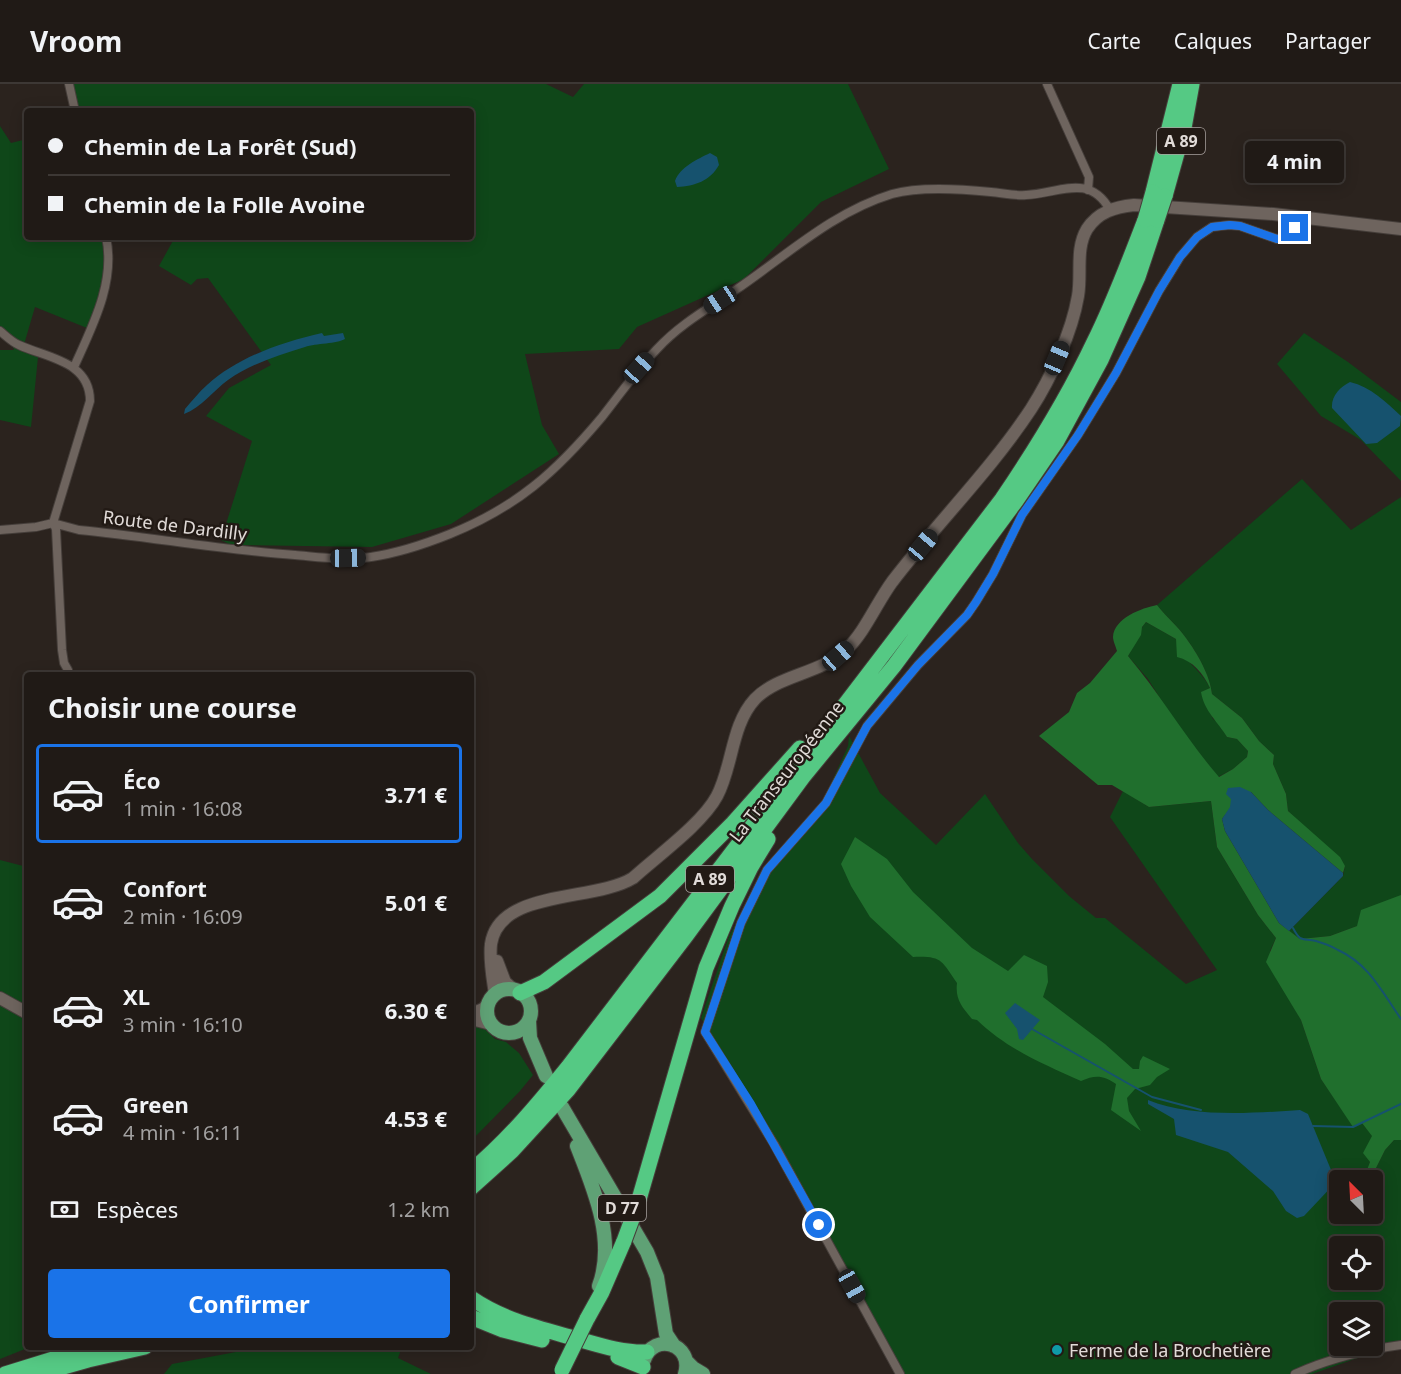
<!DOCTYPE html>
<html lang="fr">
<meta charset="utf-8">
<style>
:root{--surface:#201a16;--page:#2d2723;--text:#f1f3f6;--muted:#a2a1a1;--line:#3d3835;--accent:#1a73e8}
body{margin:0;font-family:"Noto Sans",sans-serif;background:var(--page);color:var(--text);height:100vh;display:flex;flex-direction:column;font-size:22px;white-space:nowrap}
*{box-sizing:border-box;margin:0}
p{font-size:20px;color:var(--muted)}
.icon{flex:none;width:33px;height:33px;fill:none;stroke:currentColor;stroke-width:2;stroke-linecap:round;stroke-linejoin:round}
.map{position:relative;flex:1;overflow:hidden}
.side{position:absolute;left:24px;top:588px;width:450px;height:678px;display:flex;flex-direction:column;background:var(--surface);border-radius:6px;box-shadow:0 3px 15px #0003,0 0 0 2px var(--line)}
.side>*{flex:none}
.guide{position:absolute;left:24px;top:24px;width:450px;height:132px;border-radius:6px;box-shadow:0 3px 15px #0003,0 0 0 2px var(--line);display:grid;align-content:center;height:132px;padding:0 24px;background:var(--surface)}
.needle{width:39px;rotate:336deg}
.buttons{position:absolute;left:1329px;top:1086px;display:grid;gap:12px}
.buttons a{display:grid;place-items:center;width:54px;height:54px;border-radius:6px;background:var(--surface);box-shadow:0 3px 15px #0003,0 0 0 2px var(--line);font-size:30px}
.end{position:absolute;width:27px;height:27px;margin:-14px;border:8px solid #1a73e8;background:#fff;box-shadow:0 0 0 3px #fff}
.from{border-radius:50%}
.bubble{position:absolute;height:42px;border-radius:6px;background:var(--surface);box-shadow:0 3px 15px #0003,0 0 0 2px var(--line);font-size:20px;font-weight:700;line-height:42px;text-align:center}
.car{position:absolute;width:18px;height:36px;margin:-18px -9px;border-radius:8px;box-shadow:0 0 4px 2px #0007;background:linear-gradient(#222 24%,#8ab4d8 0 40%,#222 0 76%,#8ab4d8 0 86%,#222 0)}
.guide b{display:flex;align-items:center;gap:21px;height:57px;font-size:22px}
.guide b+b{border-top:2px solid var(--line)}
.guide i{width:15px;height:15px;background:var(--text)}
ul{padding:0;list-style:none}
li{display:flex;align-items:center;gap:18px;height:99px;margin:0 12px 9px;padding:0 12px;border:3px solid transparent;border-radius:6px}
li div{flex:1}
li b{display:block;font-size:22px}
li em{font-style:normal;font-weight:700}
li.on{border-color:var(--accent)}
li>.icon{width:54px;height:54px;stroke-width:1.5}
h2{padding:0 24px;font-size:27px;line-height:72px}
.pay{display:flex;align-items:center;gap:15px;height:66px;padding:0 24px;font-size:22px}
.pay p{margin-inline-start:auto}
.primary-button{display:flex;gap:12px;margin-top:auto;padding:12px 24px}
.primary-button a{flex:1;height:69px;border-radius:6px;background:var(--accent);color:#fff;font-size:24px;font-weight:700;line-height:69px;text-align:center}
header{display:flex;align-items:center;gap:36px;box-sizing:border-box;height:84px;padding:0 30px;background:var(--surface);border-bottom:2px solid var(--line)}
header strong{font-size:28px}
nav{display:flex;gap:33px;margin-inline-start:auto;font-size:21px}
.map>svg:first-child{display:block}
.green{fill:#0f4719;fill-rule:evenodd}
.forest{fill:#206f2d;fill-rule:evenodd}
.water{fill:#16526e}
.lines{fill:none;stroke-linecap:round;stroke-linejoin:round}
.stream{stroke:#16526e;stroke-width:2}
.street-casing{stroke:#453e3a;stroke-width:10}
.secondary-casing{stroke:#453e3a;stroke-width:14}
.primary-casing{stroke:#453e3a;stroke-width:16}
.highway-casing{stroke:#453e3a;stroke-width:17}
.street{stroke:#6e645e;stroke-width:8}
.secondary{stroke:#6e645e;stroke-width:12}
.primary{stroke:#5fa175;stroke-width:14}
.highway{stroke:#55c984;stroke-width:15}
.highway-bridge-casing{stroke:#453e3a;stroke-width:17;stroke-linecap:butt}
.highway-bridge{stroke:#55c984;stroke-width:15}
.route{stroke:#1a73e8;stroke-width:8}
.culture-dot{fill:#0f9aa8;stroke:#221a15;stroke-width:2}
.labels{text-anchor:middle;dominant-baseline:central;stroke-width:5;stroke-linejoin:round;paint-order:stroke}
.shield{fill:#221a15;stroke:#a8a19e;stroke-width:1.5}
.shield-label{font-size:16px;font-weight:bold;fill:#e1dbd8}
.street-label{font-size:18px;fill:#e1dbd8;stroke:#221a15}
.poi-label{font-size:18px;fill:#e1dbd8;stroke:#221a15;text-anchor:start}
</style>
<header>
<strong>Vroom</strong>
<nav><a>Carte</a><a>Calques</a><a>Partager</a></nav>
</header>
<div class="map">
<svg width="1401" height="1290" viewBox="0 0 1401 1290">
<rect width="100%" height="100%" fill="#2b231e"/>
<path class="green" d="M 72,0 L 546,0 L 573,13 L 584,0 L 848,0 L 889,85 L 821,118 L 744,195 L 637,243 L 619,265 L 525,270 L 542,341 L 559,370 L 451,440 L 372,463 L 231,461 L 221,456 L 252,357 L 206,332 L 229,304 L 271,281 L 208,194 L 197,195 L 191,201 L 159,182 L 175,153 L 471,153 L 471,27 L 79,27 Z
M 0,42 L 11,59 L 27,55 L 27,153 L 101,153 L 107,174 L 97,219 L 87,244 L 35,223 L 23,264 L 38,273 L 31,343 L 0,336 L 0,266 L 14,266 L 9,252 L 0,242 Z
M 1304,249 L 1348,278 L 1401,318 L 1401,397 L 1361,356 L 1321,332 L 1277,280 Z
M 1302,395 L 1351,446 L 1401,413 L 1401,811 L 1357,842 L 1330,852 L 1300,855 L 1289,847 L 1343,792 L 1345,782 L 1288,727 L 1286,710 L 1273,680 L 1274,671 L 1259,657 L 1242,634 L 1212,610 C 1210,591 1197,569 1186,554 C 1178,542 1166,533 1157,521 Z
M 1146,538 L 1176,555 C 1179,574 1202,586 1210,604 L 1202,608 L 1213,635 L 1220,640 L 1227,653 L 1237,655 L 1248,667 L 1247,673 L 1233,685 L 1218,693 L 1175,638 L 1148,595 L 1128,572 C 1135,561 1138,547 1146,538 Z
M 849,652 L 880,709 L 936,761 L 985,710 L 1018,759 L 1032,775 L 1069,812 L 1096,834 L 1105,834 L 1186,900 L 1217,886 L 1110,733 L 1123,707 L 1149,723 L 1211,717 L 1217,763 L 1258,831 L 1276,854 L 1270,867 L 1288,912 L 1301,936 L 1321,995 L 1354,1043 L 1362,1039 L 1373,1052 L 1364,1069 L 1370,1078 L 1363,1096 L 1340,1096 L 1340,1130 L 1372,1130 L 1372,1096 L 1370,1096 L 1385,1066 L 1394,1056 L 1401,1056 L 1401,1261 L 1386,1264 L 1312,1290 L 904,1290 L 772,1052 L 701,934 L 729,852 L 743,827 L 766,787 L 823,717 L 848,662 ZM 1340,1162 L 1372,1162 L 1372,1196 L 1340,1196 ZM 1340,1228 L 1372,1228 L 1372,1262 L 1340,1262 Z
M 0,776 L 27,783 L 27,1263 L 30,1263 L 0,1275 Z
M 471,940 L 483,943 L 495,955 L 506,958 L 519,969 L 533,991 L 520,1007 L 471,1057 Z
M 262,1263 L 402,1263 L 398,1274 L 431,1290 L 164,1290 L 172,1280 Z"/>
<path class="forest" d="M 1157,521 C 1166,533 1178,542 1186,554 C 1197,569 1210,591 1212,610 L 1242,634 L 1259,657 L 1274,671 L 1273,680 L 1286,710 L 1288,727 L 1340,773 L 1345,782 L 1343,789 L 1268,726 L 1251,708 L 1231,715 L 1231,723 L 1222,735 L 1225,747 L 1279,839 L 1300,855 L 1330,852 L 1357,842 L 1361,826 L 1401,811 L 1401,1056 L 1394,1056 L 1385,1066 L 1370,1096 L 1363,1096 L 1370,1078 L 1363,1069 L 1372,1052 L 1362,1039 L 1353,1043 L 1321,995 L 1301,936 L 1266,878 L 1276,854 L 1258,831 L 1217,763 L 1211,717 L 1149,723 L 1112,701 L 1098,701 L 1039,652 L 1069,628 L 1077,609 L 1090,599 L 1117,567 C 1116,563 1113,557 1113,553 C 1114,534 1142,524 1157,521 ZM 1146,538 L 1176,555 L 1177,573 C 1193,577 1203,589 1210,604 L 1201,608 C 1204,627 1218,638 1227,653 L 1237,655 L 1248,667 L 1247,673 L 1233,685 L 1219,693 C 1186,655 1161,611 1128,572 L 1141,551 L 1142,543 Z
M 855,753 L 887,775 L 913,808 L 972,864 L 1008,887 L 1024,871 L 1047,882 L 1048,898 L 1043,913 L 1105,960 L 1133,985 L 1139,985 L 1140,977 L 1143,972 L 1170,985 L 1157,993 L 1150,1001 L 1135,1005 L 1127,1014 L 1129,1027 L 1141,1047 L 1111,1026 L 1116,1000 C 1103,991 1095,991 1081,997 C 1043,980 1007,965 977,936 L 972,935 C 962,923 955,915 957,899 C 941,876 942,872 913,873 L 870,833 L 851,802 L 841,780 Z"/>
<path class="water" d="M 710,69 L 717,73 L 719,81 C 710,97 695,102 677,103 L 675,97 C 680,83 698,75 710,69 Z
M 322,249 L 324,252 L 343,249 L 345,255 C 337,260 316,259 305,263 C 279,271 250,280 228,296 C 214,306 201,324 184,330 L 185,325 C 192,317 199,308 207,301 C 238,273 282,258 322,249 Z
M 1350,298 C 1371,303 1386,318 1401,332 L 1400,342 L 1377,359 L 1366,360 L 1332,324 C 1331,312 1340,303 1350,298 Z
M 1240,703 L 1251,708 L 1268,726 L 1343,789 L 1343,792 L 1289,847 L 1279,839 L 1225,747 L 1222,735 L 1230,723 L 1231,715 L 1226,710 L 1228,704 Z
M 1015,919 L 1040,936 L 1023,956 L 1019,955 L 1017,945 L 1005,929 Z
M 1148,1016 C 1191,1034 1254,1029 1300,1026 L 1308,1030 L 1336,1098 L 1304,1132 L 1297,1134 L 1286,1127 L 1273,1107 L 1228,1068 L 1176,1051 L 1174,1035 L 1148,1020 Z"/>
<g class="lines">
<path class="stream" d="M 1293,844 C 1301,859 1302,854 1316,857 C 1323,859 1331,862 1338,866 C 1369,880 1382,908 1401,935
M 1032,945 L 1152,1013 L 1201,1026
M 1313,1042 L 1353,1043 L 1401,1020"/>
<g class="street-casing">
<path id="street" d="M 69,0 L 75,27
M 1047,0 L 1089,93 L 1088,106
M 0,247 C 6,252 12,258 19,261 C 47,274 90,277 90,317 L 53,439 L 56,445 L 62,566 L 64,579 L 68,586
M 74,283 C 92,243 116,198 106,153
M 0,446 L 36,443 L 53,439 L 79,446 C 151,453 222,466 295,471 C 319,473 347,477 371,473 C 398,469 425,460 450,450 C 517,423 556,388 602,333 C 620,310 637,286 657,265 C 680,240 709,224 737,205 C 787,171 833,128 892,110 C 920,102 962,105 991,108 C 1003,109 1015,112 1026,111 C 1058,110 1089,88 1110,126
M 900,1290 L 774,1060 L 705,948 L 741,839 L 767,786 L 826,719 L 867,642 L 918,581 L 967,531 L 976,518 L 993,490 L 1022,431 L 1078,351 L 1116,289 L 1159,207 L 1180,173 L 1197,153 L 1212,143 L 1229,141 L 1240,142 L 1277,155 L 1284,154 L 1291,151 L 1295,144 L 1297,133
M 1295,1290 C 1328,1275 1365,1266 1401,1261"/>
</g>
<g class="secondary-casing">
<path id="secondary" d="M 497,877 L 505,898 L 514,906
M 495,911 C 493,895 489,877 491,860 C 499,805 594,818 633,794 C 657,772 702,740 717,712 C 733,682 731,641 755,615 C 778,591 820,590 846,566 C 865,548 876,520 892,498 C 937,439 990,387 1031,325 C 1051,294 1072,248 1078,212 C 1082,190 1075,165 1087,145 C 1098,128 1115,123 1134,121 L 1273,130 L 1401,145
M 0,914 L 27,929
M 471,930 L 483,925 L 489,919
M 471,935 L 491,940"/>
</g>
<g class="primary-casing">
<path id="primary" d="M487 927a22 22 0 1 1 44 0a22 22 0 1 1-44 0Z
M 529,937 L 530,954 L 546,992
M 562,1023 L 647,1168 L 657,1193 L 666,1250 L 674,1262
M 577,1062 C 594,1105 616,1156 599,1202
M 644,1276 C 654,1247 694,1260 685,1290
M 686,1277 L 693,1284 L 703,1290"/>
</g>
<g class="highway-casing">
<path id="highway" d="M 1153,108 L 1180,0
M 1165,112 L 1184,44 L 1192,0
M 520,909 L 544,898 L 660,812 L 733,739 L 800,664
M 471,1087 C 508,1056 538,1020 568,983 L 1002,415 C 1036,365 1068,313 1094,258 C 1114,218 1129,177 1145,136
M 471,1104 L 512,1067 L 568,1006 L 686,852 L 803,693 L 894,582 L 1016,417 L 1057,357 L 1101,276 L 1138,193 L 1157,136
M 638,1119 L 706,884 L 732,822 L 751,783 L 768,755
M 471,1214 C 503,1236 538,1244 574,1254 C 599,1261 622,1269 647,1268
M 471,1233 L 503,1246 L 542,1256
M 587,1235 L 602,1208 L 624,1157
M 618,1273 L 643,1283
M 5,1290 L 92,1263
M 39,1290 L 88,1276 L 145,1263"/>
</g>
<use href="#street" class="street"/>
<use href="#secondary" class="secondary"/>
<use href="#primary" class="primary"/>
<use href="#highway" class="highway"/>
<g class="highway-bridge-casing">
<path id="highway-bridge" d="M 1145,136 L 1153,108
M 1157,136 L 1165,112
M 624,1157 L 638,1119
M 562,1286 L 587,1235"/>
</g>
<use href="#highway-bridge" class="highway-bridge"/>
</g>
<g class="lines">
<path class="route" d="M 819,1141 L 751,1020 L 705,948 L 741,839 L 767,786 L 826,719 L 867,642 L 918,581 L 967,531 L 976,518 L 993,490 L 1022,431 L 1078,351 L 1116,289 L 1159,207 L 1180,173 L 1197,153 L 1212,143 L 1230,141 L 1240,142 L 1277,155 L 1291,151 L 1295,144"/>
</g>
<circle class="culture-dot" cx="1057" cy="1266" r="6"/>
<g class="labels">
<g class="shield">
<rect x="1157" y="44" width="48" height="26" rx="4.5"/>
<rect x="686" y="782" width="48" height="26" rx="4.5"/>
<rect x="598" y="1111" width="48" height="26" rx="4.5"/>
</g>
<g class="shield-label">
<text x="1181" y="57">A 89</text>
<text x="710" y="795">A 89</text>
<text x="622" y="1124">D 77</text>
</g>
<g class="street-label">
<text transform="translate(175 441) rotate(7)">Route de Dardilly</text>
<text transform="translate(786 687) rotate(-52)">La Transeuropéenne</text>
</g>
<g class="poi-label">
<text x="1069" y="1266">Ferme de la Brochetière</text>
</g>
</g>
</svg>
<div class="buttons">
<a><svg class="needle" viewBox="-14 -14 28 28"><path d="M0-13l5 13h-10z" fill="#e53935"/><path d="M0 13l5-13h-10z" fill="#a2a1a1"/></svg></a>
<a><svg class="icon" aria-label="locate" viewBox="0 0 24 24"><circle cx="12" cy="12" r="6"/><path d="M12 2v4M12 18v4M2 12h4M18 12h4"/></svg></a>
<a><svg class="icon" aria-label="layers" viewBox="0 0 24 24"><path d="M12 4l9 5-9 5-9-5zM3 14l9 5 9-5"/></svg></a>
</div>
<i class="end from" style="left:819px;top:1141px"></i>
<i class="end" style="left:1295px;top:144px"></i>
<div class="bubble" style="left:1245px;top:57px;width:99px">4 min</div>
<i class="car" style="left:720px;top:216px;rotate:237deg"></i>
<i class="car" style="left:1057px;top:274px;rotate:23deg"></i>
<i class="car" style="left:639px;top:284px;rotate:42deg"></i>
<i class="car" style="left:923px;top:461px;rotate:40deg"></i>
<i class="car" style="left:348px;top:474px;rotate:89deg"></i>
<i class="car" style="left:838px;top:572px;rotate:49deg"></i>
<i class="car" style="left:852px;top:1202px;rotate:151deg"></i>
<div class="guide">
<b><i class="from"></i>Chemin de La Forêt (Sud)</b>
<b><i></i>Chemin de la Folle Avoine</b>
</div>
<section class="side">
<h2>Choisir une course</h2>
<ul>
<li class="on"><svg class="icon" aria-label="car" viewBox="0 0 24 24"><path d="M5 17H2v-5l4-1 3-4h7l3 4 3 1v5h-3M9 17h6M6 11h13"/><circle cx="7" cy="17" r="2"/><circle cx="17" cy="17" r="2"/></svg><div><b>Éco</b><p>1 min · 16:08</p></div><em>3.71 €</em></li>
<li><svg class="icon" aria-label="car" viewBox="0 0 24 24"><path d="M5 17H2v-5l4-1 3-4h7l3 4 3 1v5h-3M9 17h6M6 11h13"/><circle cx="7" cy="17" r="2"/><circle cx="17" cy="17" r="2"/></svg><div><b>Confort</b><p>2 min · 16:09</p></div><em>5.01 €</em></li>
<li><svg class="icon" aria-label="car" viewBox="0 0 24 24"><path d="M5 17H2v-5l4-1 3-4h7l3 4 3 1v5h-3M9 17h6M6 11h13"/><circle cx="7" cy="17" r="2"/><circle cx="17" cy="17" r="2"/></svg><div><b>XL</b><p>3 min · 16:10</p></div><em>6.30 €</em></li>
<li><svg class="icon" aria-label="car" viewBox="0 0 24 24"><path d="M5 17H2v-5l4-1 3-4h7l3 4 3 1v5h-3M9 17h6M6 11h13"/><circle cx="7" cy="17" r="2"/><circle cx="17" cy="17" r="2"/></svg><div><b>Green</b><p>4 min · 16:11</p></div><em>4.53 €</em></li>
</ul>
<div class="pay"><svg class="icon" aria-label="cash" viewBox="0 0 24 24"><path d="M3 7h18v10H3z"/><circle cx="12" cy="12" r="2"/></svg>Espèces<p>1.2 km</p></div>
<div class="primary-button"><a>Confirmer</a></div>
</section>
</div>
